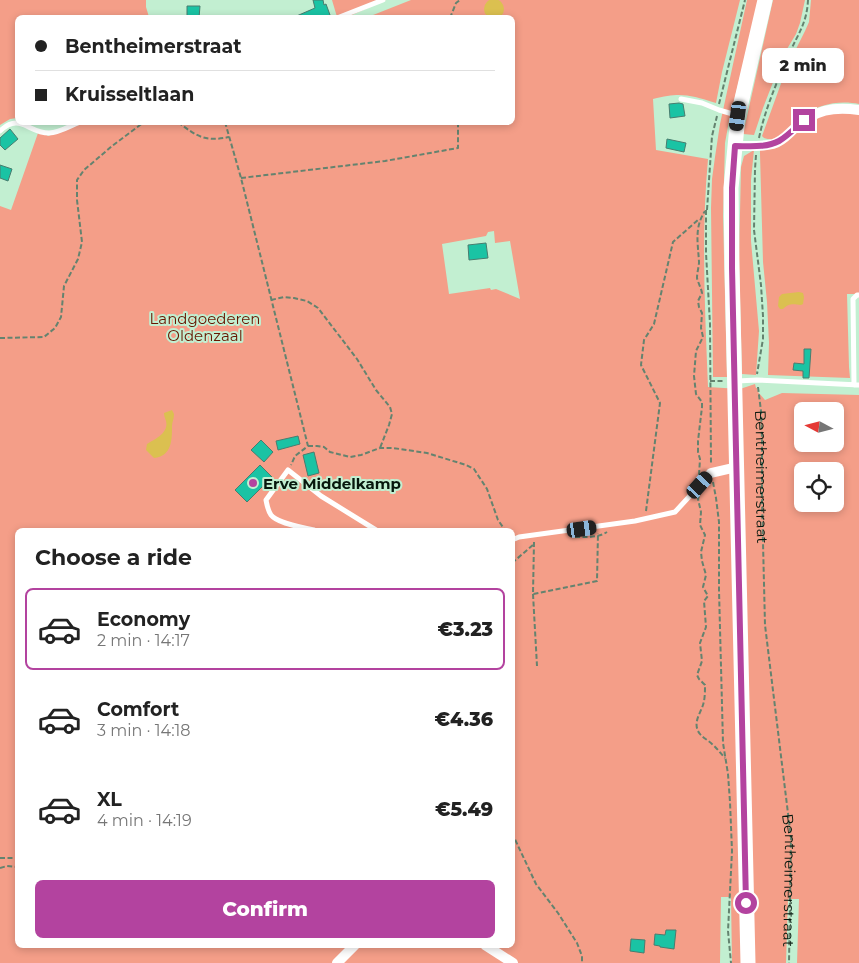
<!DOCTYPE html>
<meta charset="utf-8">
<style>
:root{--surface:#fff;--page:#f6f6f6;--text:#222;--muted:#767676;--line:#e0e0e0;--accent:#b3439f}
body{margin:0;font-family:Montserrat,sans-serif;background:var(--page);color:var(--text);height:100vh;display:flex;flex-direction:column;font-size:19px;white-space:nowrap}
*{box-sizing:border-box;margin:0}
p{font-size:16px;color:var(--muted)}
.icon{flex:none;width:28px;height:28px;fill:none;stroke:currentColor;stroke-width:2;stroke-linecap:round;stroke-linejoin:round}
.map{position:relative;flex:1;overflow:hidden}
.side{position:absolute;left:15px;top:528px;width:500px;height:420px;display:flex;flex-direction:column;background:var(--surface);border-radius:8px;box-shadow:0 2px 8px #0003}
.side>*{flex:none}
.guide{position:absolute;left:15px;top:15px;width:500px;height:110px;border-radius:8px;box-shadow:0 2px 8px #0003;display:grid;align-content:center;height:110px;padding:0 20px;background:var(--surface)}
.needle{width:32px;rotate:277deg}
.tools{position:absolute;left:794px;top:402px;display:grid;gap:10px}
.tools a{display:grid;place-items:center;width:50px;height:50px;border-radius:8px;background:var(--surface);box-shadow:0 2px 8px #0003;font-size:25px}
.end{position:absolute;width:22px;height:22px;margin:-11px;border:6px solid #b3439f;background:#fff;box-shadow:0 0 0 2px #fff}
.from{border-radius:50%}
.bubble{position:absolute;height:35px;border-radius:8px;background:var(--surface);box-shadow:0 2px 8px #0003;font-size:16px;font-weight:800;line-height:35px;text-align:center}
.car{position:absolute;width:15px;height:30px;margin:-15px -8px;border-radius:6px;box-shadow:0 0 4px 1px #0007;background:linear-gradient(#222 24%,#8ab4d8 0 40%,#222 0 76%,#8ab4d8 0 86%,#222 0)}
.guide b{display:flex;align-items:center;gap:18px;height:48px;font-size:19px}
.guide b+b{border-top:1px solid var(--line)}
.guide i{width:12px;height:12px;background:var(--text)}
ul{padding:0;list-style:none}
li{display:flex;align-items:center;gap:15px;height:82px;margin:0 10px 8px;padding:0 10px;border:2px solid transparent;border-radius:8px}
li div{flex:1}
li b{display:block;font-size:19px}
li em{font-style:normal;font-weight:800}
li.on{border-color:var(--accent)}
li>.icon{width:45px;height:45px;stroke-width:1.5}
h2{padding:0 20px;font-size:22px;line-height:60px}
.cta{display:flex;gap:10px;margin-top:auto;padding:10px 20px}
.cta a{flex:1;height:58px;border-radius:8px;background:var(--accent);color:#fff;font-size:20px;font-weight:800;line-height:58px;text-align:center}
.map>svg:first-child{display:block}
.green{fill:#f49e88;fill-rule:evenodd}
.water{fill:#dbc050}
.building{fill:#1ac3a4;stroke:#487d6f}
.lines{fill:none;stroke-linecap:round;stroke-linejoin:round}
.path{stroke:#64836f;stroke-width:2;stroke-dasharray:5 2.5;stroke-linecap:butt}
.lane{stroke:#fff;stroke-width:5}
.street{stroke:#fff;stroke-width:10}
.primary{stroke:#fff;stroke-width:15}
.route{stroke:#b3439f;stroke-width:6}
.poi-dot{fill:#b3439f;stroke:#c2efd1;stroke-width:2}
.labels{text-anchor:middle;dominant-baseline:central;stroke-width:4;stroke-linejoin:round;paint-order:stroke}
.park-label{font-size:15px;fill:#671600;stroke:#c2efd1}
.street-label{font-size:15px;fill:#07170d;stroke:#c2efd1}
.poi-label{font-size:15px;font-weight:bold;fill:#07170d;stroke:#c2efd1;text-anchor:start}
</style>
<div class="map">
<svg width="859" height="963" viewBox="0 0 859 963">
<rect width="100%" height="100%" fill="#c2efd1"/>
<path class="green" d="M 0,0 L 146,0 L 146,7 L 149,17 L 18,18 L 17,118 L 10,119 L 0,125 Z
M 332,0 L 386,0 L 345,18 L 337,17 Z
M 411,0 L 740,0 L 722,72 L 716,103 C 689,95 681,92 653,99 L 656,150 L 708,159 C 701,235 705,311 708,387 L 740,389 L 755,384 L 756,388 L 757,388 L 758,392 L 765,400 L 782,393 L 859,395 L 859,963 L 797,963 L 799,899 L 788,899 L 786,963 L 732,963 L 731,897 L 721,897 L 720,963 L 0,963 L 0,206 L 11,210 L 38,133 L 44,133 L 48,136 L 86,122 L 512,122 L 512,18 L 368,17 ZM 494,231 L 495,243 L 510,241 L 520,299 L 496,289 L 491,290 L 490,288 L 449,294 L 442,244 L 486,236 L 488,232 ZM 802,411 L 835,411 L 835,444 L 802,444 ZM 802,471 L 835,471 L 835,504 L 802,504 ZM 18,530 L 512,530 L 512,945 L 18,945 Z
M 747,0 L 759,0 L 729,121 L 725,143 L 723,216 L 727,377 L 713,377 L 711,208 L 712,179 L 715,157 L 720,124 Z
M 773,0 L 805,0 L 800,23 L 796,34 L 784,54 L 763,108 L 754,135 L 743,134 Z
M 811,0 L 859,0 L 859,104 C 840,100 818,104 802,116 C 794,122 785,135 775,139 C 772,140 767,139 764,138 L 762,136 L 783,78 L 795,51 L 805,31 L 809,22 Z
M 827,112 L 859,112 L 859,294 L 847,294 L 849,367 L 850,378 L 768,375 L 769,343 L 767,302 L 763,262 L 760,154 L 760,150 Z
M 754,150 L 751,180 L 751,241 L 759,331 L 756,375 L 742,374 L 739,259 L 741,167 L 744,156 Z"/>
<path class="water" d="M484 9a10 10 0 1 1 20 0a10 10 0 1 1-20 0Z
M 799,292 L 803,293 L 804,297 L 803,304 L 801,305 C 793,304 789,303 783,309 L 780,309 L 778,306 L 779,297 L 782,294 Z
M 172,410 L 174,414 C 174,419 172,422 172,426 C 172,440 172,456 154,458 L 146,450 L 147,444 C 155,439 169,433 166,421 C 165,418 164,416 164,413 Z"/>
<path class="building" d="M 313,0 L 323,0 L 324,5 L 326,4 L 330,15 L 324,18 L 292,18 L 315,8 Z
M 187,6 L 200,6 L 199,18 L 187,18 Z
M 679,103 L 683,104 L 685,116 L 670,118 L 669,104 Z
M 10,129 L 18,139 L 5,150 L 0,145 L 0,138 Z
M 667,139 L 686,143 L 684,152 L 666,148 Z
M 0,165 L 12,169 L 8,181 L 0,178 Z
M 486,243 L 488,258 L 469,260 L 468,245 Z
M 804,349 L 811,349 L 809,378 L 803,378 L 803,371 L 793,370 L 794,363 L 804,364 Z
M 298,436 L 300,444 L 278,450 L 276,441 Z
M 261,440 L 273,452 L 264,462 L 251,450 Z
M 314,452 L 319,473 L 308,476 L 303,455 Z
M 260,465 L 272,477 L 247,502 L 235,490 Z
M 666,930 L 676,930 L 674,949 L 660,947 L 660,946 L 654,945 L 655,934 L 665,935 Z
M 631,939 L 645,940 L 644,953 L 630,951 Z"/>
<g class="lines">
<g class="path">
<path d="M 450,18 L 456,3 L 460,0"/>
<path d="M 719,104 L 745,0"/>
<path d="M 178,122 C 197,137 206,142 229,137"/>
<path d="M 225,122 L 241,178 L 308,446 L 295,456 L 291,465"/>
<path d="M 759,138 C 765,109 777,82 789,54 C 798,34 807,23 808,0"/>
<path d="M 756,155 L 755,169 L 754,230 L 761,285 L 763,316 L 763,339 L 757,374"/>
<path d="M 241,178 L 385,161 L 458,148 L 458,122"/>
<path d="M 706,210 L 706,253 L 710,324 L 711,465"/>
<path d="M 707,210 L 712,136 L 717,116"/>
<path d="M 271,300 L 284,297 L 294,298 L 307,301 L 318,308 L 357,359 L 376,390 L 390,407 L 392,414 L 389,425 L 380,448"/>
<path d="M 0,338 L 44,337 L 55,328 L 61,317 L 64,286 L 78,259 L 82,242 L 77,200 L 77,180 L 84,170 L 112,146 L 144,122"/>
<path d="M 710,381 L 723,381"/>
<path id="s1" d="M 758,387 L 761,411 L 762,438 L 762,501 L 765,625 L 791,838 L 789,963"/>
<path d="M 308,446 L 317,446 L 324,447 L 330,452 L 350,457 L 361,455 L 380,448 L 393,448 L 427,453 L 466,465 L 474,469 L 487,489 L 498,520 L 505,530"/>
<path d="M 699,475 L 700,459 L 698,452 L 698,441 L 702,407 L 702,402 L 696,394 L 694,376 L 696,351 L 703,337 L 701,328 L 702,313 L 699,307 L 698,301 L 702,293 C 701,287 698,283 697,278 C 697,272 699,267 699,262 C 698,243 694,228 705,211"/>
<path d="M 713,482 L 716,498 L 719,522 L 719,590 L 723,743 L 728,774 L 730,802 L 732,851 L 728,931 L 731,963"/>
<path d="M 699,496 L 698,499 L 701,512 L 700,525 L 705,535 L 701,552 L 702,561 L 706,575 L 703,587 L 708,596 L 704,601 L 706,627 L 700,643 L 702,661 L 697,675 L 699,679 L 705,685 C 705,691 705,699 703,705 C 700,714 692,724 700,734 C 703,738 708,740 712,744 C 717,748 721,754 725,758"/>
<path d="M 646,511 L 660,403 L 641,365 L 644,340 L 654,324 L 673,242 L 699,219"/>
<path d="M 575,537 C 586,537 598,538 607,532"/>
<path d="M 534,542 L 533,594 L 597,581 L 598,533"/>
<path d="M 512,563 L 533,545"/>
<path d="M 533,594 L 537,666"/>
<path d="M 512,833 L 536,884 L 558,913 L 577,943 L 582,956 L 582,963"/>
<path d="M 0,858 L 18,858"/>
<path d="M 0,868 L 7,866 L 18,867"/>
</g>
<path class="lane" d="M 337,18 L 383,0
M 681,99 L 702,103 L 719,110 L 736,115
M 0,131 C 20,112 28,133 49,133 C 59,133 70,126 80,122
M 737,381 L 757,380 L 859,385
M 854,385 L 853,299 L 857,295 L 859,295
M 314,530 C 303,527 278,524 271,515 C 268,511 267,505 266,500 L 288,470 L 321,496 L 376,530
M 512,540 L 519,537 L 635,521 L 675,512 L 711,473"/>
<path class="street" d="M 735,146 C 748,146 761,147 773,144 C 783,141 788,134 795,128 C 815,110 833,106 859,110
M 711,473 L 737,467
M 485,945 L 513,963
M 337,963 L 355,945"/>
<path class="primary" d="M 748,963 L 732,268 L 731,188 L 738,116 L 765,0"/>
</g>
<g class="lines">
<path class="route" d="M 746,903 L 732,268 L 732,188 L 735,146 C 749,146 766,148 779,141 C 788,136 796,127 804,120"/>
</g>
<circle class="poi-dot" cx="253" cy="483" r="5"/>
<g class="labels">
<g class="park-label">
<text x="205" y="318">Landgoederen<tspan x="205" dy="17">Oldenzaal</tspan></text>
</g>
<g class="street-label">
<text stroke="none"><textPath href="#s1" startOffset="90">Bentheimerstraat</textPath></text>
<text stroke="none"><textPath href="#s1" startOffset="495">Bentheimerstraat</textPath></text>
</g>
<g class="poi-label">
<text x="263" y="483">Erve Middelkamp</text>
</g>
</g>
</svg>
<div class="tools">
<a><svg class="needle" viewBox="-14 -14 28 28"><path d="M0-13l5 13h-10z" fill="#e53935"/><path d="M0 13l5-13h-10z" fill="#767676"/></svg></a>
<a><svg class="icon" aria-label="locate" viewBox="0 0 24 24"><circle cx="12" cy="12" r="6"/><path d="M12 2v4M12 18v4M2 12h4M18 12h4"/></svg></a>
</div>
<i class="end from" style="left:746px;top:903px"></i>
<i class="end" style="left:804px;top:120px"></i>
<div class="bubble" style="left:762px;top:48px;width:82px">2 min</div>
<i class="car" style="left:738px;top:116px;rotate:187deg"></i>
<i class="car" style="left:700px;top:485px;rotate:42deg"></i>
<i class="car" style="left:582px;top:529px;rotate:82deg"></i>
<div class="guide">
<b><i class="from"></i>Bentheimerstraat</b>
<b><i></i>Kruisseltlaan</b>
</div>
<section class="side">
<h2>Choose a ride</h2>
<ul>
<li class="on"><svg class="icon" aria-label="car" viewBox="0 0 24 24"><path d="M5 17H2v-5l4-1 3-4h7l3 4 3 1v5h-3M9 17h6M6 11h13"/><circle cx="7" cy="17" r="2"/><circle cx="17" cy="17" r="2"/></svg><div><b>Economy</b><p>2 min · 14:17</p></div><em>€3.23</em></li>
<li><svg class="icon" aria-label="car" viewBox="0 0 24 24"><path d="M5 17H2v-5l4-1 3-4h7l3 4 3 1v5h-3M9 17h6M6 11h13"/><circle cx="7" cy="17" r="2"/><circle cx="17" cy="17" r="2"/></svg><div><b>Comfort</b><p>3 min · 14:18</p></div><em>€4.36</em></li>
<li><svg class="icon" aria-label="car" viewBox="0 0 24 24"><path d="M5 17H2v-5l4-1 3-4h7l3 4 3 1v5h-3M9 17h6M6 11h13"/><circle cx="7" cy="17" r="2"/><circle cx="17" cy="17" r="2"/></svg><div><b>XL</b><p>4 min · 14:19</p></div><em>€5.49</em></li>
</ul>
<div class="cta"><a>Confirm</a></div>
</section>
</div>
